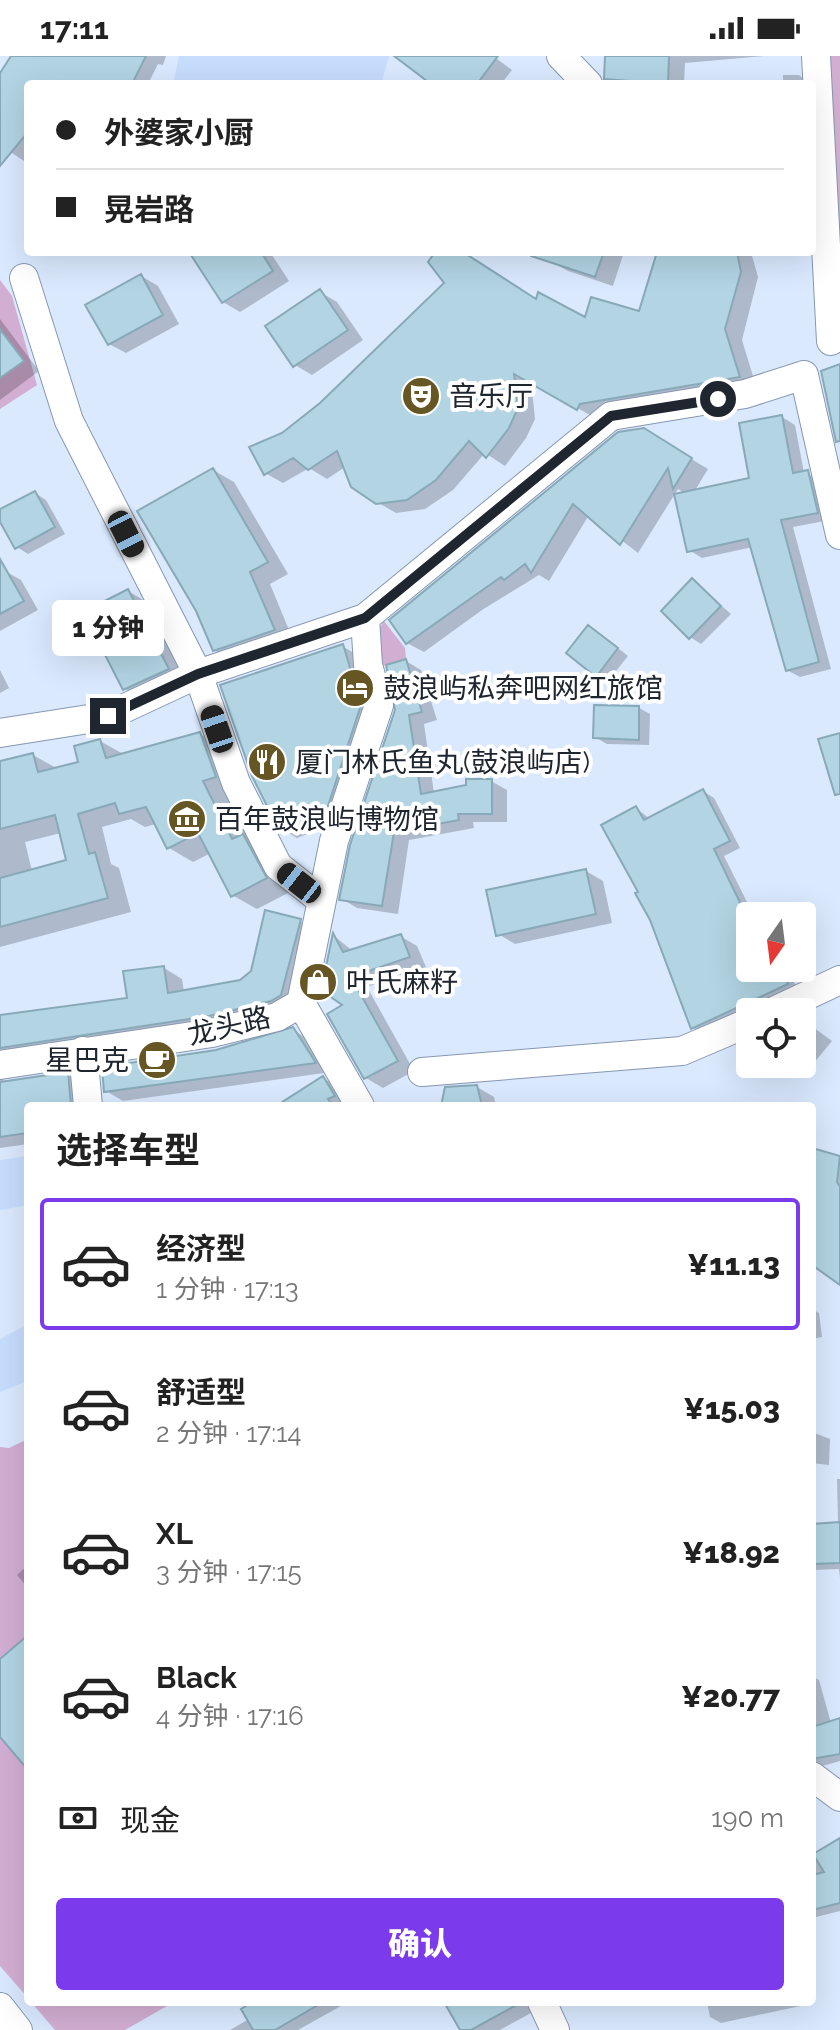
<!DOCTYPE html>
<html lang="zh">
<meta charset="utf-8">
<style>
:root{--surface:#fff;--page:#f6f6f6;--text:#222;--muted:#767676;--line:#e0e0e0;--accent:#7c3aed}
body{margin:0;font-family:Raleway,"Noto Sans SC",sans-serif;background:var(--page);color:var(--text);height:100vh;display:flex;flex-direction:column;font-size:30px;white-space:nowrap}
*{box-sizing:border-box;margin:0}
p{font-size:26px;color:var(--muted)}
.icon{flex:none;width:44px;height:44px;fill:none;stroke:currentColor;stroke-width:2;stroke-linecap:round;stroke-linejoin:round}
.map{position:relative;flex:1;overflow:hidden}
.sheet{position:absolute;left:24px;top:1046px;width:792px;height:904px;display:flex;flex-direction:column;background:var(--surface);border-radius:8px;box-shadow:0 8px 32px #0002}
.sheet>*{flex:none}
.hud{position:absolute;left:24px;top:24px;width:792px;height:176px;border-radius:8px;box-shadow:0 8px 32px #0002;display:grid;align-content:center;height:176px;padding:0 32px;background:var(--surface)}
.needle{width:52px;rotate:194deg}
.controls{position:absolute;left:736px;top:846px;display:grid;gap:16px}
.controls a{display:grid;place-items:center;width:80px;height:80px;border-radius:8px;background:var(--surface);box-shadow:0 8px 32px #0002;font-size:40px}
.end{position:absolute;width:36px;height:36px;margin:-18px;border:10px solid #202630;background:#fff;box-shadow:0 0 0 4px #fff}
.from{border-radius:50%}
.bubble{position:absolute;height:56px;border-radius:8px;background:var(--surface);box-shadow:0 8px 32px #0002;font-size:26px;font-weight:800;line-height:56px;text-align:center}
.car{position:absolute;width:24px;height:48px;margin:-24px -12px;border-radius:10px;box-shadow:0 0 6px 2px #0007;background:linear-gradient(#222 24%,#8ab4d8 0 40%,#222 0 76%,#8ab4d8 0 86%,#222 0)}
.hud b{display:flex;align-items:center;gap:28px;height:76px;font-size:30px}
.hud b+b{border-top:2px solid var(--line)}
.hud i{width:20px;height:20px;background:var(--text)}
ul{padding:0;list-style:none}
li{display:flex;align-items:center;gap:24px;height:132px;margin:0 16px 12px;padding:0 16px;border:4px solid transparent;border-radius:8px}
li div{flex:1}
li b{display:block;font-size:30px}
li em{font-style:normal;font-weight:800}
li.on{border-color:var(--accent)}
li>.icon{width:72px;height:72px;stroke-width:1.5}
h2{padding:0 32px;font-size:36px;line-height:96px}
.pay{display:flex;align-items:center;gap:20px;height:88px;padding:0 32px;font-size:30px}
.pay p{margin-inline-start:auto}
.cta{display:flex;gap:16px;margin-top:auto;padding:16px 32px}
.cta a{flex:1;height:92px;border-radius:8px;background:var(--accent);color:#fff;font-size:32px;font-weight:800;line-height:92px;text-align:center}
.status{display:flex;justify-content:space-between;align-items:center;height:56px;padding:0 40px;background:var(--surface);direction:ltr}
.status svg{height:22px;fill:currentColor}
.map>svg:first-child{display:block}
.built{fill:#c7ddfe}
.green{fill:#d2aed3}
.shadow{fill:#0003;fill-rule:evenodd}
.building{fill:#b2d4e3;stroke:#88a9b7;stroke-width:2}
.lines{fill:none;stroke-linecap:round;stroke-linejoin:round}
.street-casing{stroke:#8697b0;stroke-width:30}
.street{stroke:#fff;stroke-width:28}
.route{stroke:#202630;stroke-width:10}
.labels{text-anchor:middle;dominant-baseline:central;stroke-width:8;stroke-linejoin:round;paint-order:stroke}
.poi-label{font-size:28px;fill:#202630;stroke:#fff;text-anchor:start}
.street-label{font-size:28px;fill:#202630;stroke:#fff}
</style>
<div class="status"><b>17:11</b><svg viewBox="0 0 49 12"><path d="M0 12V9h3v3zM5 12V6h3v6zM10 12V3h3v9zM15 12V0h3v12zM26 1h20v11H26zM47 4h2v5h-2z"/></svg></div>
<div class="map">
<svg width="840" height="1974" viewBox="0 0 840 1974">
<rect width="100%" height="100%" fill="#dae9fe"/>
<path class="built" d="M 179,0 L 389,0 L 381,28 L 173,28 Z
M 28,1100 L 28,1185 L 24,1150 L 0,1154 L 0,1104 Z
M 28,1268 L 28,1325 L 0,1336 L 0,1283 Z"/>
<path class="green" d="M 827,0 L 840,0 L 840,229 Z
M 0,224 L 12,240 L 37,329 L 0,353 Z
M 384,565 L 405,592 L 406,603 L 375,612 L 374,581 Z
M 28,1383 L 28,1942 L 0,1910 L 0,1391 L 9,1392 Z
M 31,1946 L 174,1946 L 125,1974 L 55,1974 Z"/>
<path class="shadow" d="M 29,0 L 166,0 L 163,9 L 158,8 L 148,28 L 84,28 Z
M 493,0 L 512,14 L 501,28 L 435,28 Z
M 607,0 L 764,0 L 685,7 L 684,28 L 617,28 L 606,22 Z
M 783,19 L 799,19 L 811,28 L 783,28 Z
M 0,20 L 28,32 L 27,107 L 0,89 Z
M 192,196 L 270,196 L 289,225 L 240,256 L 223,246 Z
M 437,196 L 458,196 L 537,245 L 586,264 L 640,258 L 659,196 L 751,196 L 758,221 L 742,284 L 756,330 L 595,362 L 531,325 L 535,363 L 526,382 L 505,410 L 485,397 L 453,434 L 425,453 L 396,457 L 377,446 L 345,411 L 327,423 L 309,412 L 283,427 L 265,417 L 283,379 L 321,348 L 447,227 Z
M 553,196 L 624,196 L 613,230 L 568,215 L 550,205 Z
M 141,220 L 158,230 L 179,268 L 126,297 L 109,288 Z
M 320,236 L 337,246 L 363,284 L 312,319 L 295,309 Z
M 0,263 L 39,315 L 0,344 Z
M 782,361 L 795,369 L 804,417 L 821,424 L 830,464 L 793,471 L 831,613 L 800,621 L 787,614 L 753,491 L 702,502 L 689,494 L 686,438 L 678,433 L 638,497 L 589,459 L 549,525 L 539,519 L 482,554 L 424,596 L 407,587 L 643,374 L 708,413 L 694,436 L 752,424 Z
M 213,414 L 234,426 L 288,518 L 270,528 L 294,586 L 235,606 L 214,594 Z
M 35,437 L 46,444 L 65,478 L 28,498 L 17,491 L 0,456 Z
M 5,515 L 21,524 L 38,554 L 0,575 L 0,518 Z
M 693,525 L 731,558 L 701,588 L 690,581 Z
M 128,535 L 145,545 L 185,622 L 142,643 L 125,633 Z
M 600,578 L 628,600 L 608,625 L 597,619 Z
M 342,590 L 359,600 L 377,659 L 342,765 L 297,782 L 280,772 Z
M 406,605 L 421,614 L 437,664 L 424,668 L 434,737 L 491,725 L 507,734 L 507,766 L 473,766 L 474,772 L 409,784 L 398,858 L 357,852 L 342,843 L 397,654 Z
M 0,614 L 9,632 L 0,637 Z
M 639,652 L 650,658 L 649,689 L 607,688 L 595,681 Z
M 200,678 L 224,692 L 226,739 L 249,784 L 267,794 L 290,836 L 257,853 L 232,839 L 211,797 L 193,806 L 169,792 L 156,768 L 145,771 L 131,763 L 102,771 L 111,808 L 119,812 L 131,856 L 0,891 L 0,707 L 33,699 L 58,713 L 81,707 L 100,685 L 125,699 ZM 61,777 L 68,806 L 32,815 L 25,786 Z
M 703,735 L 714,742 L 740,792 L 724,800 L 754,860 L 750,860 L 750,912 L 788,912 L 798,935 L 703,978 L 692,971 L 636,752 L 650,763 Z
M 586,815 L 603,825 L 612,867 L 515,888 L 498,878 Z
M 300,865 L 318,875 L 299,949 L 2,1013 L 4,1026 L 67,1018 L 86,1029 L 88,1050 L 28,1050 L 28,1088 L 0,1092 L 0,963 L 129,943 L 164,912 L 182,923 L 184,936 L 241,926 Z
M 334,880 L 353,895 L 400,880 L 417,890 L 426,911 L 367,931 L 414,1015 L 383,1032 L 366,1022 L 346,949 Z
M 802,963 L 832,985 L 804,1019 L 787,1008 L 802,1008 Z
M 293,974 L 310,984 L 331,1016 L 123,1045 L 106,1035 Z
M 323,1022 L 340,1032 L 350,1050 L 285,1050 Z
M 477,1031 L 494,1041 L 496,1050 L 449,1050 Z
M 812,1094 L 840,1102 L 840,1227 L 812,1207 Z
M 812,1253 L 819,1257 L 822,1281 L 812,1283 Z
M 812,1376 L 830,1383 L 829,1409 L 812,1407 Z
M 837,1423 L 840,1423 L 840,1522 L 839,1513 L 812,1514 L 812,1470 L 838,1468 Z
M 28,1509 L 28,1532 L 17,1519 Z
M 812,1620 L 819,1624 L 831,1667 L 840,1665 L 840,1705 L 812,1713 Z
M 840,1784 L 840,1855 L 812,1862 L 812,1790 L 815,1799 Z
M 256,1946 L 348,1946 L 298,1974 L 230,1974 L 249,1963 Z
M 446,1946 L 541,1946 L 540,1952 L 500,1974 L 462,1974 Z
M 707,1946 L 804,1946 L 805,1949 L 721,1967 L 710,1961 Z"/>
<path class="building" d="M 11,0 L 146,0 L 132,28 L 28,28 L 28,76 L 0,110 L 0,17 Z
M 394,0 L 498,0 L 477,28 L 431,28 Z
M 605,0 L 669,0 L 668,28 L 604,23 Z
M 189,196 L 261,196 L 273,215 L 222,247 Z
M 435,196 L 463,196 L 536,243 L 538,236 L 585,261 L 591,241 L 639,255 L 657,196 L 737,196 L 741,216 L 725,273 L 740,321 L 580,348 L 577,354 L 514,318 L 518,352 L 509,372 L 486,402 L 469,385 L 436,424 L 407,444 L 376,448 L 351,431 L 337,395 L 308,414 L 293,402 L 264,419 L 249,391 L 282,377 L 320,347 L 444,227 L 428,206 Z
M 531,196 L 604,196 L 595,221 L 531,200 Z
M 141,218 L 163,259 L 108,289 L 85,249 Z
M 320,233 L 348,274 L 293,311 L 265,270 Z
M 0,273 L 24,305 L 0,322 Z
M 840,308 L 840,385 L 836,386 L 821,315 Z
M 782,359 L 793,417 L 808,414 L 818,457 L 781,464 L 819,606 L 786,615 L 748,483 L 687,496 L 674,438 L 749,422 L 739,367 Z
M 644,372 L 692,402 L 673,433 L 668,412 L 620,489 L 573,448 L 531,517 L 525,508 L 504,524 L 501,521 L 406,588 L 389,564 L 618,376 Z
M 213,412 L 268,506 L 250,516 L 275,574 L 213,595 L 196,555 L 137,455 Z
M 35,435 L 55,471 L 15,493 L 0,466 L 0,453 Z
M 0,503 L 24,545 L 0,558 Z
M 692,522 L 721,550 L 689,583 L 661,555 Z
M 128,533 L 169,613 L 123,634 L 83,556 Z
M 588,569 L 618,592 L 596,621 L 566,597 Z
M 343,588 L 361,649 L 326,756 L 279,774 L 252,720 L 220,629 Z
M 406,603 L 422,656 L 409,659 L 421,738 L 466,729 L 466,723 L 492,723 L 492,758 L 458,758 L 459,764 L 394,776 L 382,850 L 339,844 L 350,789 L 395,654 L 386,609 Z
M 594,649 L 639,650 L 639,684 L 593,682 Z
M 200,676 L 216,721 L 203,725 L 232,783 L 243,778 L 267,822 L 231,841 L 198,777 L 167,793 L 146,751 L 119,758 L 115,747 L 78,758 L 89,798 L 95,796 L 108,842 L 0,871 L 0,822 L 66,804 L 55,759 L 0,773 L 0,705 L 33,697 L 38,716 L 78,706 L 74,690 L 100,683 L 106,702 Z
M 840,677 L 840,738 L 835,739 L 818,683 Z
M 703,733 L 730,785 L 714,793 L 750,867 L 750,912 L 781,912 L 788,928 L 691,973 L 650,864 L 635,837 L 638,836 L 601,769 L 636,750 L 644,764 Z
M 586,813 L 596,858 L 496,880 L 486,834 Z
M 265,854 L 301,863 L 281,939 L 271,945 L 209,960 L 0,992 L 0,959 L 127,942 L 123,915 L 164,910 L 168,937 L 240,924 L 251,915 Z
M 333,877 L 343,896 L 401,878 L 410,901 L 351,921 L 398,1005 L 364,1023 L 327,958 L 342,949 L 321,934 Z
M 293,971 L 316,1007 L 104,1036 L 102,1011 L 216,994 Z
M 68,1016 L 71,1050 L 28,1050 L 28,1077 L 0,1081 L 0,1026 Z
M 323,1020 L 335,1040 L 328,1043 L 333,1050 L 276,1050 Z
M 477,1029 L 482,1050 L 441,1050 L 445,1031 Z
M 812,1092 L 840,1100 L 837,1126 L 840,1131 L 840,1229 L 812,1209 Z
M 840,1466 L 840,1507 L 812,1508 L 812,1468 Z
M 28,1579 L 28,1714 L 0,1681 L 0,1603 Z
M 840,1662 L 840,1698 L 812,1703 L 812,1671 Z
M 840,1782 L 840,1847 L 812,1854 L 812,1819 L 824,1816 L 813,1798 Z
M 252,1946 L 323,1946 L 275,1974 L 253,1974 L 241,1953 Z
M 444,1946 L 522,1946 L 471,1974 L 460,1974 Z"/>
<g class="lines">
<g class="street-casing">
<path id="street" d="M 561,0 L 588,28
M 816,0 L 831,285
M 24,222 L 69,365 L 198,618 L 236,727 L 278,810 L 321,844
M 804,319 L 840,479
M 0,677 L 108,660 L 198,618 L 365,562 L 611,360 L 745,338 L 804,319
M 301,947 L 360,1050
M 772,956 L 840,924
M 83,995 L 88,1050
M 0,1009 L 212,977 L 277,961 L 301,947 L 334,785 L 379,649 L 368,609 L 365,562
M 422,1016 L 682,995 L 750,966
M 812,1720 L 840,1741
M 542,1946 L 555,1974
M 0,1951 L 18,1974"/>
</g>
<use href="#street" class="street"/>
</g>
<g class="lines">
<path class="route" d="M 108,660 L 198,618 L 365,562 L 611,360 L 718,343"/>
</g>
<defs>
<g id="theatre-disc" transform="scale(2)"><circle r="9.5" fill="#665624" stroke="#fff"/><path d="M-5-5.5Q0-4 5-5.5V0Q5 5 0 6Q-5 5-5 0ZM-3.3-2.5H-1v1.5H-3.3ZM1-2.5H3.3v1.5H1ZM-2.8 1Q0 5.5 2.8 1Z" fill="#fff"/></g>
<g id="hotel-disc" transform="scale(2)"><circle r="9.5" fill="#665624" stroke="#fff"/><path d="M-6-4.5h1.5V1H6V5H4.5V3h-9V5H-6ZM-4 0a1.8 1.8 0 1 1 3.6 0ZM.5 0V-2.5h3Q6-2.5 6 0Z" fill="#fff"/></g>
<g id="restaurant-disc" transform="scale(2)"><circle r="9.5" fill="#665624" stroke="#fff"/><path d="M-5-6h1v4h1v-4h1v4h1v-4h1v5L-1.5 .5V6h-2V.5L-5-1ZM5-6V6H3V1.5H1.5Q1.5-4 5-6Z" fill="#fff"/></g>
<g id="museum-disc" transform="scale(2)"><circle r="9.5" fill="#665624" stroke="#fff"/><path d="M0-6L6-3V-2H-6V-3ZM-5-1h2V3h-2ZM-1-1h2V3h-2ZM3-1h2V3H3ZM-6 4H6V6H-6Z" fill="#fff"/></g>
<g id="shop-disc" transform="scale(2)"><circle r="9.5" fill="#665624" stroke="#fff"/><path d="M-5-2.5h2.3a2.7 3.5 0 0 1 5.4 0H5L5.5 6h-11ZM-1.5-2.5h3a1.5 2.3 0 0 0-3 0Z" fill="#fff"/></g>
<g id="cafe-disc" transform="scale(2)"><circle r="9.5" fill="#665624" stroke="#fff"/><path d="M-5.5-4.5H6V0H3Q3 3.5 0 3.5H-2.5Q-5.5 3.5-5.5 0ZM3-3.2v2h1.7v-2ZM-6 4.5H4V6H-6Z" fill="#fff"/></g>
</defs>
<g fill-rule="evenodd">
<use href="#theatre-disc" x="421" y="340"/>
<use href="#hotel-disc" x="355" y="632"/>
<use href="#restaurant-disc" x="267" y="706"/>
<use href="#museum-disc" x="187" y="763"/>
<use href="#shop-disc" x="318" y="926"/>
<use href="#cafe-disc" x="157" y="1004"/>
</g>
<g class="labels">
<g class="poi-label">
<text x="449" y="340">音乐厅</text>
<text x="383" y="632">鼓浪屿私奔吧网红旅馆</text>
<text x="295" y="706">厦门林氏鱼丸(鼓浪屿店)</text>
<text x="215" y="763">百年鼓浪屿博物馆</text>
<text x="346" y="926">叶氏麻籽</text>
<text x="129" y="1004" text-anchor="end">星巴克</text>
</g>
<g class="street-label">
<text transform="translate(229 970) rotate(-13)">龙头路</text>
</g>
</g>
</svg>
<div class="controls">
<a><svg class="needle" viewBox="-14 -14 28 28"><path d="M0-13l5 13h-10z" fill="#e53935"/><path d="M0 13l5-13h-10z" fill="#767676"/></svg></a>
<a><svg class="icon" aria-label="locate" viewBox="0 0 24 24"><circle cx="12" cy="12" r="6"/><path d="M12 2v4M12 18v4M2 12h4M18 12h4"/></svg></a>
</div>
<i class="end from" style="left:718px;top:343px"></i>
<i class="end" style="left:108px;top:660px"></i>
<div class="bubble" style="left:52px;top:544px;width:112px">1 分钟</div>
<i class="car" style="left:126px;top:478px;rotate:153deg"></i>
<i class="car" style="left:217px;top:673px;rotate:341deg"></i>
<i class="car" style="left:299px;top:827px;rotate:308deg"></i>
<div class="hud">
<b><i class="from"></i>外婆家小厨</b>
<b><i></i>晃岩路</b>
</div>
<section class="sheet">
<h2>选择车型</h2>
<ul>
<li class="on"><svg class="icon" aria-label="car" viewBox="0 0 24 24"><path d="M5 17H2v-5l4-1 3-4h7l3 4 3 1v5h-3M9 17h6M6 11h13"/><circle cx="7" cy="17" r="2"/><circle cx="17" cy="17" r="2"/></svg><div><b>经济型</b><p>1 分钟 · 17:13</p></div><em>¥11.13</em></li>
<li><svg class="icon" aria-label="car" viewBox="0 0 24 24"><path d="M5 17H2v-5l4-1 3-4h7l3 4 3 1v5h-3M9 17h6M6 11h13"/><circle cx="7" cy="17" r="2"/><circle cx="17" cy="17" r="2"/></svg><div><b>舒适型</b><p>2 分钟 · 17:14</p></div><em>¥15.03</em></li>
<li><svg class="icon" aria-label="car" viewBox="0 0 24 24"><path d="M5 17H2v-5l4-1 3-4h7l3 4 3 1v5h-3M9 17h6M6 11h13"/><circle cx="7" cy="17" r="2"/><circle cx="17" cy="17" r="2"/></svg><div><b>XL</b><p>3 分钟 · 17:15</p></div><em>¥18.92</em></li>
<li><svg class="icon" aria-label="car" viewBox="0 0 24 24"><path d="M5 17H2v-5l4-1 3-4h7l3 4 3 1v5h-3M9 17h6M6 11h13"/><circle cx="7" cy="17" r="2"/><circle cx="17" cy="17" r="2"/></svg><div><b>Black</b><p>4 分钟 · 17:16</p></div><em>¥20.77</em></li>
</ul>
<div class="pay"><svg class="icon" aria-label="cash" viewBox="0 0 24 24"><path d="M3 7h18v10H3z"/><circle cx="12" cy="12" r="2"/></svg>现金<p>190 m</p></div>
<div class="cta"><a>确认</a></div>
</section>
</div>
